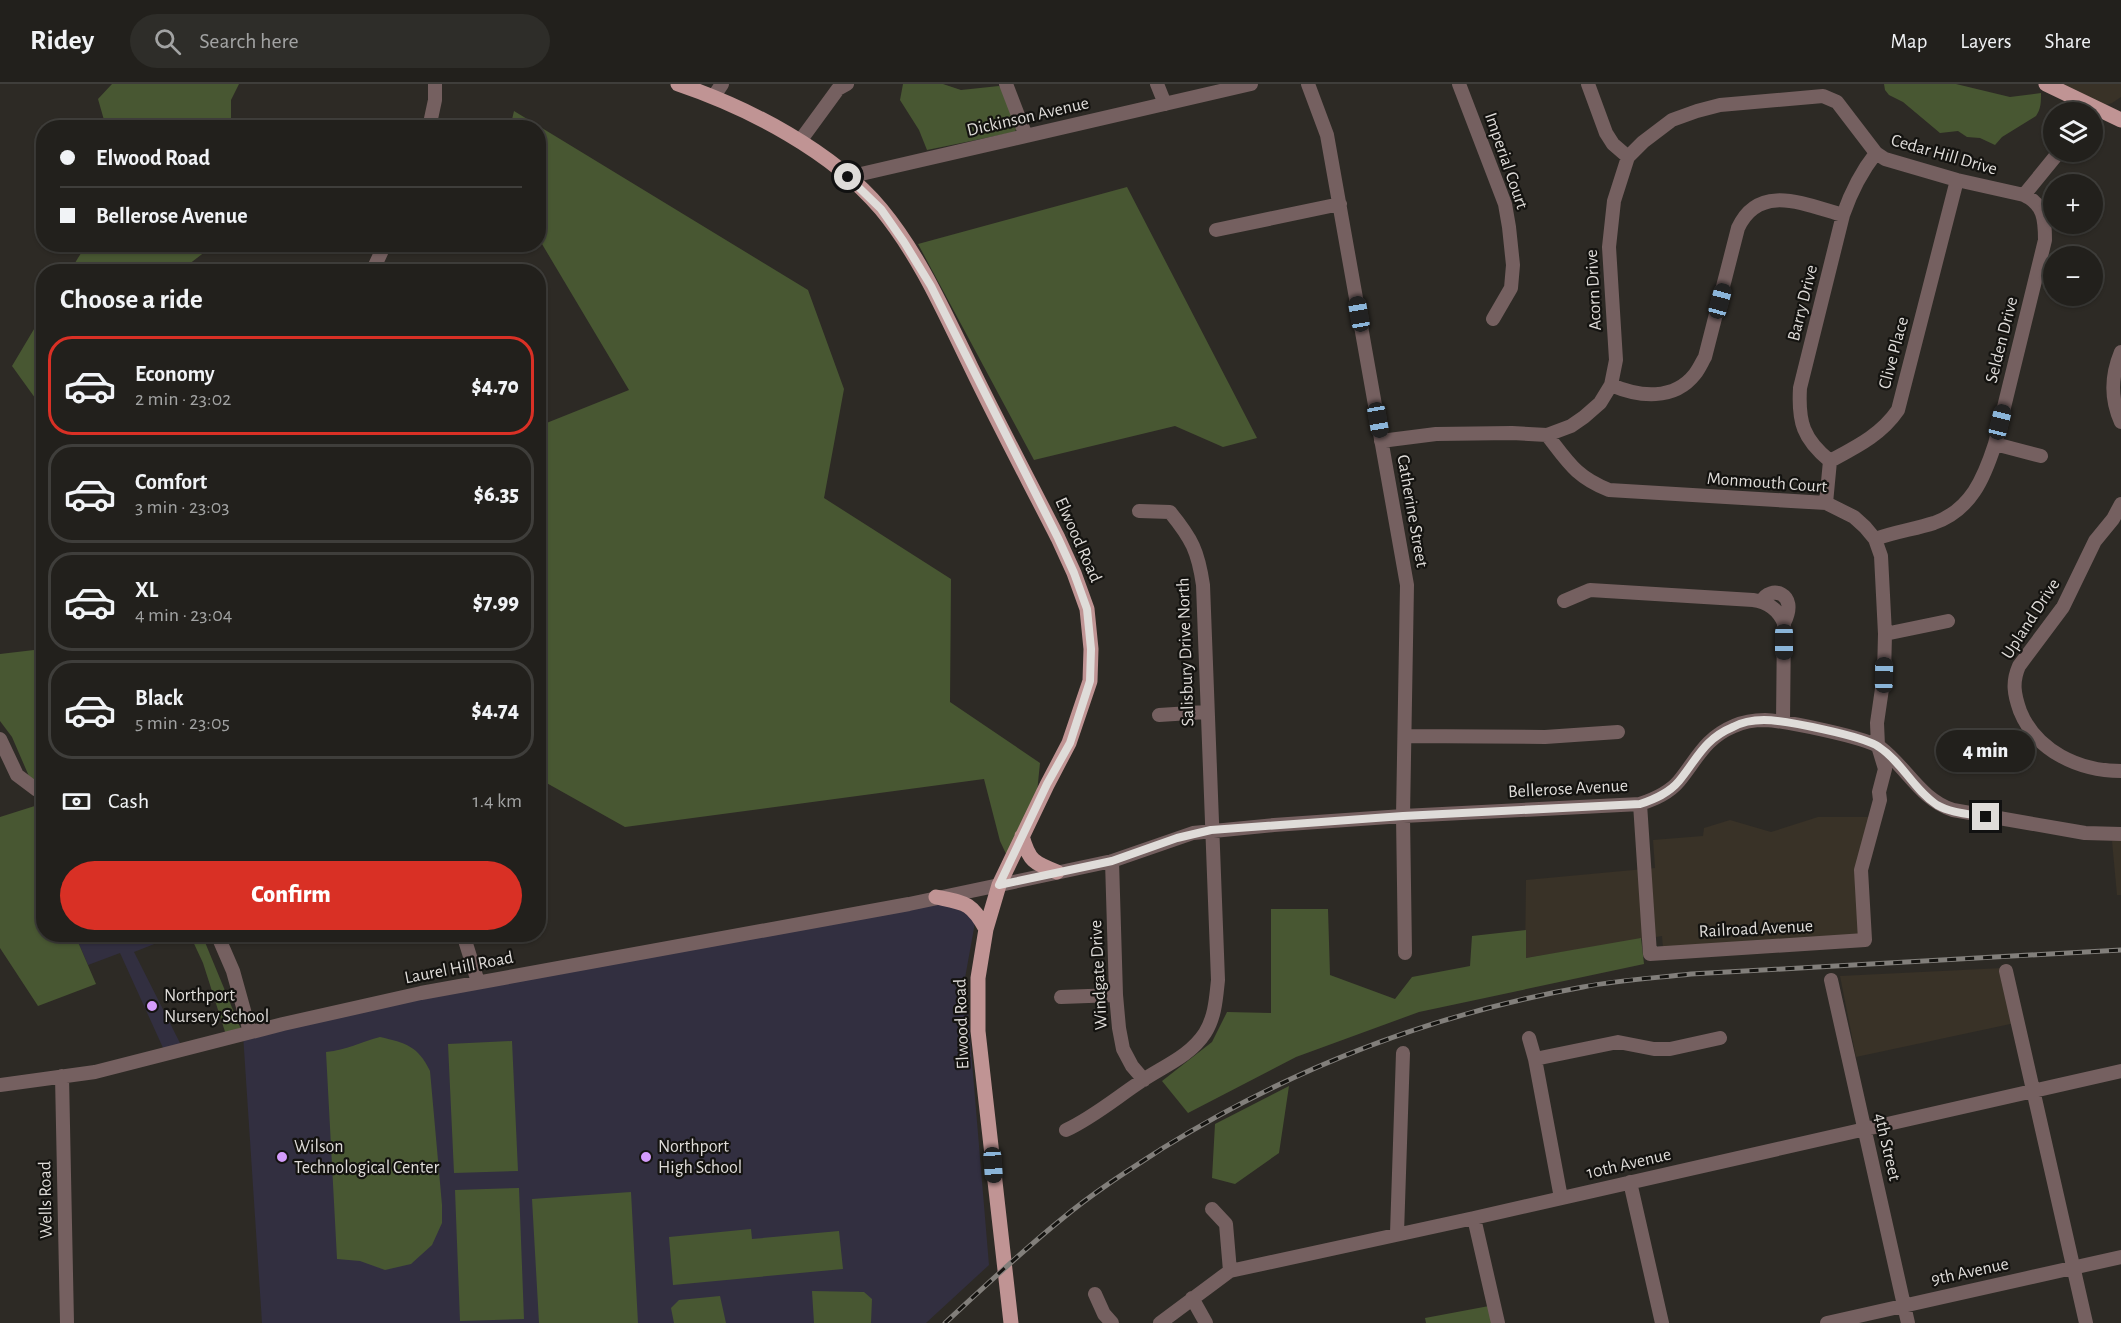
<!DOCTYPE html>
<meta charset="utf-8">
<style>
:root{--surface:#22201c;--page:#2e2d29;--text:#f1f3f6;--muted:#a2a3a3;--line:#3f3e3b;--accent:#d93025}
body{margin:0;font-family:"Alegreya Sans",sans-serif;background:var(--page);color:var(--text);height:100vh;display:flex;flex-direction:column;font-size:22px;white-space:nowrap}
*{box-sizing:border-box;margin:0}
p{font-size:20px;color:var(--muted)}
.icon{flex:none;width:33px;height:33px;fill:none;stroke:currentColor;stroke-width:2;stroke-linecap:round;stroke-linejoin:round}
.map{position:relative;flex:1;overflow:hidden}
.details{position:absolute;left:36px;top:180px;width:510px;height:678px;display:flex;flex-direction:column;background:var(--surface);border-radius:24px;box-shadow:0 2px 4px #0004,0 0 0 2px var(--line)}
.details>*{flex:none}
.top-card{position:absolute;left:36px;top:36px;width:510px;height:132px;border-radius:24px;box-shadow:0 2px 4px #0004,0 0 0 2px var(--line);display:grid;align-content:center;height:132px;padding:0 24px;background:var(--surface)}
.buttons{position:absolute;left:2043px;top:18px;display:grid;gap:12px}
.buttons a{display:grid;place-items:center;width:60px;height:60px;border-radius:50%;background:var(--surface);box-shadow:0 2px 4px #0004,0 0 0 2px var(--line);font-size:30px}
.end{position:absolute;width:27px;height:27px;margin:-14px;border:8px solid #dfdcd9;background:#111;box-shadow:0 0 0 3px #111}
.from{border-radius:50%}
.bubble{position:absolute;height:42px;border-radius:21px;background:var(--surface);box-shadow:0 2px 4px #0004,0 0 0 2px var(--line);font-size:20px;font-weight:800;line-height:42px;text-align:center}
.car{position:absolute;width:18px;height:36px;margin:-18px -9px;border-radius:8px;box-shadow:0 0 4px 2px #0007;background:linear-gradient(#222 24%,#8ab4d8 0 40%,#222 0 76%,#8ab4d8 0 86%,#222 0)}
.top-card b{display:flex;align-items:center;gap:21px;height:57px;font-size:22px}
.top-card b+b{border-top:2px solid var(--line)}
.top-card i{width:15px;height:15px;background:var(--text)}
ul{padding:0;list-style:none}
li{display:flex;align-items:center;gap:18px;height:99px;margin:0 12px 9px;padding:0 12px;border:3px solid var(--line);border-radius:24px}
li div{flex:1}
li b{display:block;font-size:22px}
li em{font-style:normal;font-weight:800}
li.current{border-color:var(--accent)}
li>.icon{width:54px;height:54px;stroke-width:1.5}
h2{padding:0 24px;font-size:27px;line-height:72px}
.pay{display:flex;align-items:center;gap:15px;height:66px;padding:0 24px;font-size:22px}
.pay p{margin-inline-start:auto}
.primary-button{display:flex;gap:12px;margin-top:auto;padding:12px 24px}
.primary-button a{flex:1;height:69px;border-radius:36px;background:var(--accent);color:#fff;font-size:24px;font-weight:800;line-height:69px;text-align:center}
header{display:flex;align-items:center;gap:36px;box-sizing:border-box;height:84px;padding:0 30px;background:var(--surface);border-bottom:2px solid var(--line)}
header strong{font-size:28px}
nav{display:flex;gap:33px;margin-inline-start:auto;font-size:21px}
.search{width:420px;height:54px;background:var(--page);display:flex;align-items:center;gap:15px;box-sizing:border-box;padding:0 21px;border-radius:33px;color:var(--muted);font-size:22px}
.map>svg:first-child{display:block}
.built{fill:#393227}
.education{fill:#322f40}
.green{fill:#485732}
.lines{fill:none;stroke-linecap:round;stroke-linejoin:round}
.minor{stroke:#756060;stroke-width:14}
.major{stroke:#c09494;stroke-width:15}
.rail-casing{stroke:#827f7b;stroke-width:5}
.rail{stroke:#141310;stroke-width:3;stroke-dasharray:9;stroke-linecap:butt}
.route{stroke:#dfdcd9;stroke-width:8}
.poi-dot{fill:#d49cfb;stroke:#141310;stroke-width:2}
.labels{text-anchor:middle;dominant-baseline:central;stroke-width:4.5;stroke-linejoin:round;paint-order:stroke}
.street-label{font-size:18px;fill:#dfdcd9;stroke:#141310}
.poi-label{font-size:18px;fill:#dfdcd9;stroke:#141310;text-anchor:start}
</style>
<header>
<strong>Ridey</strong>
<div class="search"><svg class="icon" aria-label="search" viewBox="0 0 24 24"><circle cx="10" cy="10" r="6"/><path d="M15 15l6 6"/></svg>Search here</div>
<nav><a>Map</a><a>Layers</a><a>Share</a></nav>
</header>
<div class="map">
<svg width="2121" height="1239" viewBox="0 0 2121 1239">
<rect width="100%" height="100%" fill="#2d2a25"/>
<path class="built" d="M 2040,0 L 2121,0 L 2121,13 L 2112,19 L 2091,26 Z
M 1818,733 L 1871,733 L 1859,854 L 1663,864 L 1662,852 L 1525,874 L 1526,796 L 1655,784 L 1653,756 L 1703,752 L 1704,744 L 1730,736 L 1771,748 Z
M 2112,757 L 2121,757 L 2121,811 L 2117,811 Z
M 2003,884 L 2015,939 L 1856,973 L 1840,892 Z"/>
<path class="education" d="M 935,816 L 976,833 L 965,894 L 989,1181 L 926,1239 L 262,1239 L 243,950 Z
M 75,851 L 177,851 L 134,868 L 182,963 L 164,966 L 120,869 L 88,881 Z"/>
<path class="green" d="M 112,0 L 239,0 L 231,16 L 231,43 L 106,43 L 98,15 Z
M 903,0 L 943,0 L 961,6 L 999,2 L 1007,12 L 1017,42 L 1015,48 L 927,66 L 919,46 L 900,16 Z
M 1884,0 L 1956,0 L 2010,13 L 2041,9 C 2041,18 2041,25 2036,32 L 2002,53 L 1995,61 L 1980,54 L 1967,53 L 1958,47 L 1940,49 L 1903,18 L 1889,11 L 1885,6 Z
M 514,27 L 808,206 L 844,305 L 824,414 L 951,495 L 950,618 L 1040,679 L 1034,738 L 1014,787 L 1000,757 L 984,695 L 625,743 L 543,697 L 538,685 L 539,342 L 629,306 L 539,155 L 538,44 L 510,44 Z
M 1127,103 L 1257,354 L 1223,363 L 1175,342 L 1034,376 L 918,160 Z
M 86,161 L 86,160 L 214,161 L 180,187 L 70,187 Z
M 43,230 L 43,325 L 12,282 Z
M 43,494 L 44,850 L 75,851 L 96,900 L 38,922 L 0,864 L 0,733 L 41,720 L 12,653 L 0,637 L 0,570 L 34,566 Z
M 1271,825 L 1328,825 L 1330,891 L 1395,915 L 1412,893 L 1470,882 L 1472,852 L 1526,846 L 1526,874 L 1641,854 L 1644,880 L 1419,928 L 1296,973 L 1188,1029 L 1162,997 L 1212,958 L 1227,928 L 1271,929 Z
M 190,851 L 202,851 L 243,950 L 227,954 L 203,879 Z
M 380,953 C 406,959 418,962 430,987 L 442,1121 L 442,1139 L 432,1161 L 411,1180 L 385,1186 L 360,1177 L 337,1175 L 326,968 C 347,966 360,958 380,953 Z
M 512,957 L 518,1087 L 454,1089 L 448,960 Z
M 1289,1002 L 1279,1069 L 1235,1100 L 1212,1094 L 1215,1040 Z
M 519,1104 L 524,1235 L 460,1237 L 455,1106 Z
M 631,1108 L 638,1239 L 539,1239 L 532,1115 Z
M 751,1145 L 752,1155 L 839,1147 L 843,1185 L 673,1201 L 669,1153 Z
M 812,1207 L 864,1208 L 872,1215 L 871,1239 L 814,1239 Z
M 720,1212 L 726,1239 L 674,1239 L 671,1224 L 679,1216 Z
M 1489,1222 L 1493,1239 L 1426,1239 L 1425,1234 Z"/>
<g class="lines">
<path class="minor" d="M 1006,0 L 1026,52
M 1157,0 L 1165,20
M 1308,0 L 1327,51 L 1407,501 L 1403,732 L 1405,869
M 1459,0 L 1505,120 L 1509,143 L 1513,181 L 1511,204 L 1493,235
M 1588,0 L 1606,49 L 1613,60 L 1628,73
M 714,12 L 722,0
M 1823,12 L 1837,18 L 1876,69 L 1885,75 L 1957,96 L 2024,111 L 2059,68
M 429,44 L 435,16 L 435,0
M 800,57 L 838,5 L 847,0
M 848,93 L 1251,0
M 1216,146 L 1340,120
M 372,188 L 385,160
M 2121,268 C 2111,292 2110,314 2121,338
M 1611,301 C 1639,313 1674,317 1695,290 C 1699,285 1702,278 1705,273 L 1738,144 C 1759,98 1806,121 1843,131
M 1547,351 C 1568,378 1576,393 1609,406 L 1826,419 L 1854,433 L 1865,443 L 1875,455 L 1881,472 L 1885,550 L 1884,591 L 1877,639 L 1878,662 L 1885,685 L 1879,708 L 1880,716 L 1861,786 L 1865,856 L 1650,870 L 1640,720
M 1381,357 L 1436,350 L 1512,349 L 1547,351 L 1571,342 L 1584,333 L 1600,319 L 1611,301 L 1616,276 L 1609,163 L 1614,117 L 1628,73 L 1643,58 L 1672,36 L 1697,27 L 1720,21 L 1823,12
M 1995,360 L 2041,372
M 1830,377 C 1803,355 1798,338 1800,304 L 1843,131 C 1851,108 1861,88 1876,69
M 1830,377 C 1856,363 1881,351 1898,326 L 1957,96
M 1826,419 L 1830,377
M 2121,420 L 2113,435 L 2095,457 L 2063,523 L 2019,582 C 2012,598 2014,610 2020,627 C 2036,667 2079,687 2121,687
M 1875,455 C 1894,448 1915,445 1934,439 C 1971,426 1984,394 1995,360 L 2045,156 C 2045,136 2044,120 2024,111
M 1564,517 L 1590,506 L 1753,516 C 1768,518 1778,525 1784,539 L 1783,638
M 1762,517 C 1769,501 1800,508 1784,539
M 1885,550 L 1948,537
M 1159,631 L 1206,628
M 1406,652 L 1545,653 L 1618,648
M 0,655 L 17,691 L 37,706
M 1112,777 L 1116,911 L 1119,944 L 1123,965 L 1132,982 L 1144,996
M 217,850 L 233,887 L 250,948
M 463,850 L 478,898
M 2006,887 L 2086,1239
M 1831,896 L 1908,1239
M 1061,913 L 1116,911
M 1529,954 L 1535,975 L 1561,1114
M 1535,975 L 1618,958 L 1654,965 L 1670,965 L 1720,954
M 62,992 L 67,1239
M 0,1001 L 95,988 L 283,940 L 421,909 L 909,820 L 1018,797 L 1112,777 L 1193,749 L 1274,741 L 1403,732 L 1640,720 C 1655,715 1669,709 1679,697 C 1697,675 1705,654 1734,642 C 1743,638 1755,636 1765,636 C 1785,637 1866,653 1881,664 C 1907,684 1921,716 1953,726 L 2085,749 L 2121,750
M 1066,1046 C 1094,1033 1117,1013 1143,996 C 1164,982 1190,972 1205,949 C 1215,933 1216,915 1218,896 L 1203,501 C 1198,467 1192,455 1170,428 L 1139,427
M 1630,1098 L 1662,1239
M 1212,1125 L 1226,1140 L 1230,1187
M 1474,1134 L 1498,1239
M 1397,1149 L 1403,969
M 1095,1210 L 1104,1230 L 1112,1239
M 1192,1214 L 1206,1239
M 1160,1239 L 1230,1187 L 1474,1134 L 2121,987
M 1827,1239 L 2121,1173"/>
<path class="major" d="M 678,0 C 749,24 832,67 881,125 C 920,172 945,230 971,283 C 999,341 1029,397 1058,454 L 1074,489 L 1087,525 L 1091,565 L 1090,597 L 1069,659 L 1047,701 L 999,801 L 986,845 L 978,894 L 978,947 L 1011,1239
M 2046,0 L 2121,36
M 1022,752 C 1029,777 1034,779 1057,788
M 936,813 C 965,819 971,818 986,845"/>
<g class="rail-casing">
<path id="rail" d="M 945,1239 C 984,1203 1022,1167 1063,1134 C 1094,1108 1129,1086 1163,1064 C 1292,984 1433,930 1583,903 C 1618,896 1655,894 1691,890 L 2121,866"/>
</g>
<use href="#rail" class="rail"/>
</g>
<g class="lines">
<path class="route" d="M 848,93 L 881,125 L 904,158 L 931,202 L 1058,454 L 1074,489 L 1087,525 L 1091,565 L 1090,597 L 1070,659 L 1047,700 L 999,801 L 1112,777 L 1177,754 L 1211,746 L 1403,732 L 1640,720 C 1655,715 1669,709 1679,697 C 1697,675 1704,655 1733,643 C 1742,638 1754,636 1764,636 C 1784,636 1864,652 1879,663 C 1902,678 1914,706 1937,721 C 1951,729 1970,730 1986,733"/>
</g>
<g class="poi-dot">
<circle cx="152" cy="922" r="6"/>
<circle cx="282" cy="1073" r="6"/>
<circle cx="646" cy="1073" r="6"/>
</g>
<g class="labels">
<g class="street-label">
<text transform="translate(1028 33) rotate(-13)">Dickinson Avenue</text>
<text transform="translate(1944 71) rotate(16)">Cedar Hill Drive</text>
<text transform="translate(1506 77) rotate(71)">Imperial Court</text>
<text transform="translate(1594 206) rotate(-93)">Acorn Drive</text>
<text transform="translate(1803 219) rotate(-76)">Barry Drive</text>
<text transform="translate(2002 256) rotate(-76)">Selden Drive</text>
<text transform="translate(1894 269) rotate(-75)">Clive Place</text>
<text transform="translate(1767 399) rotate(4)">Monmouth Court</text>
<text transform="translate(1412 427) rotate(80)">Catherine Street</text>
<text transform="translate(1078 456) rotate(66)">Elwood Road</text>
<text transform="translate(2031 535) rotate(-57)">Upland Drive</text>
<text transform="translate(1186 568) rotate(-92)">Salisbury Drive North</text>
<text transform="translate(1568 705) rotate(-3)">Bellerose Avenue</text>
<text transform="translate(1756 845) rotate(-3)">Railroad Avenue</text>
<text transform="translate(459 884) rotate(-11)">Laurel Hill Road</text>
<text transform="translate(1099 891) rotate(-93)">Windgate Drive</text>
<text transform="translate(962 940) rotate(-92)">Elwood Road</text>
<text transform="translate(1887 1063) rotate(77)">4th Street</text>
<text transform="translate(1629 1080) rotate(-13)">10th Avenue</text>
<text transform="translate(46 1116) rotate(-91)">Wells Road</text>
<text transform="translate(1970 1188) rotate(-12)">9th Avenue</text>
</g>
<g class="poi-label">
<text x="164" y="912">Northport<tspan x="164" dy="21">Nursery School</tspan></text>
<text x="294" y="1063">Wilson<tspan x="294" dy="21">Technological Center</tspan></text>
<text x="658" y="1063">Northport<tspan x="658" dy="21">High School</tspan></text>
</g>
</g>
</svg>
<div class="buttons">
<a><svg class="icon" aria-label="layers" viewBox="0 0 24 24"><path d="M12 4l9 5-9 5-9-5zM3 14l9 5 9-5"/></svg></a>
<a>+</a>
<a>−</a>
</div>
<i class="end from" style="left:848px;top:93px"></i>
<i class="end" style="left:1986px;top:733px"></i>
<div class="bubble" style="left:1936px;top:646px;width:99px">4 min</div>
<i class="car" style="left:1720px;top:217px;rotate:15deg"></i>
<i class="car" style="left:1359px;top:230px;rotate:350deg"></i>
<i class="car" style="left:1378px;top:336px;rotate:170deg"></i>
<i class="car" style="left:2000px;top:338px;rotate:14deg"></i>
<i class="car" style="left:1784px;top:558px;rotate:180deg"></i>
<i class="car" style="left:1884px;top:591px;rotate:1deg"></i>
<i class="car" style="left:993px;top:1081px;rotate:176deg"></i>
<div class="top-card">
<b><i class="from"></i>Elwood Road</b>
<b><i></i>Bellerose Avenue</b>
</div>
<section class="details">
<h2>Choose a ride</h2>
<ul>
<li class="current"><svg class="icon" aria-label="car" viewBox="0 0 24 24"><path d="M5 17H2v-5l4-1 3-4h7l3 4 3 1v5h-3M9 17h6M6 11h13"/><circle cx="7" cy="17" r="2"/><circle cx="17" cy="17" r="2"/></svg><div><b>Economy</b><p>2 min · 23:02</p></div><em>$4.70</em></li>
<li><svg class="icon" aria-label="car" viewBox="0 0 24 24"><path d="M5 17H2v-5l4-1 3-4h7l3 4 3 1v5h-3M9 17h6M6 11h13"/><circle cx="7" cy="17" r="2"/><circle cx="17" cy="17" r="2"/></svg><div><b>Comfort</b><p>3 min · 23:03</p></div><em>$6.35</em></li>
<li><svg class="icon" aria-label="car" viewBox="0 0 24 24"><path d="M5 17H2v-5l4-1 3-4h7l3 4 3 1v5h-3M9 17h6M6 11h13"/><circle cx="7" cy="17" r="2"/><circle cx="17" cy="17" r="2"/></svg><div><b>XL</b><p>4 min · 23:04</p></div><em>$7.99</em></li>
<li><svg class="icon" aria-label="car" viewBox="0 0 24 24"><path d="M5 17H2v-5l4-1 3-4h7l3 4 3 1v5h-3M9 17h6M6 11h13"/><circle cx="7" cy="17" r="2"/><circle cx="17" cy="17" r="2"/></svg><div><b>Black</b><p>5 min · 23:05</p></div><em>$4.74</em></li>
</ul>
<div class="pay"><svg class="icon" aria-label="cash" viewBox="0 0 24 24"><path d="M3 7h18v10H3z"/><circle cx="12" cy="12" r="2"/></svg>Cash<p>1.4 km</p></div>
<div class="primary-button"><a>Confirm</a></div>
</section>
</div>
